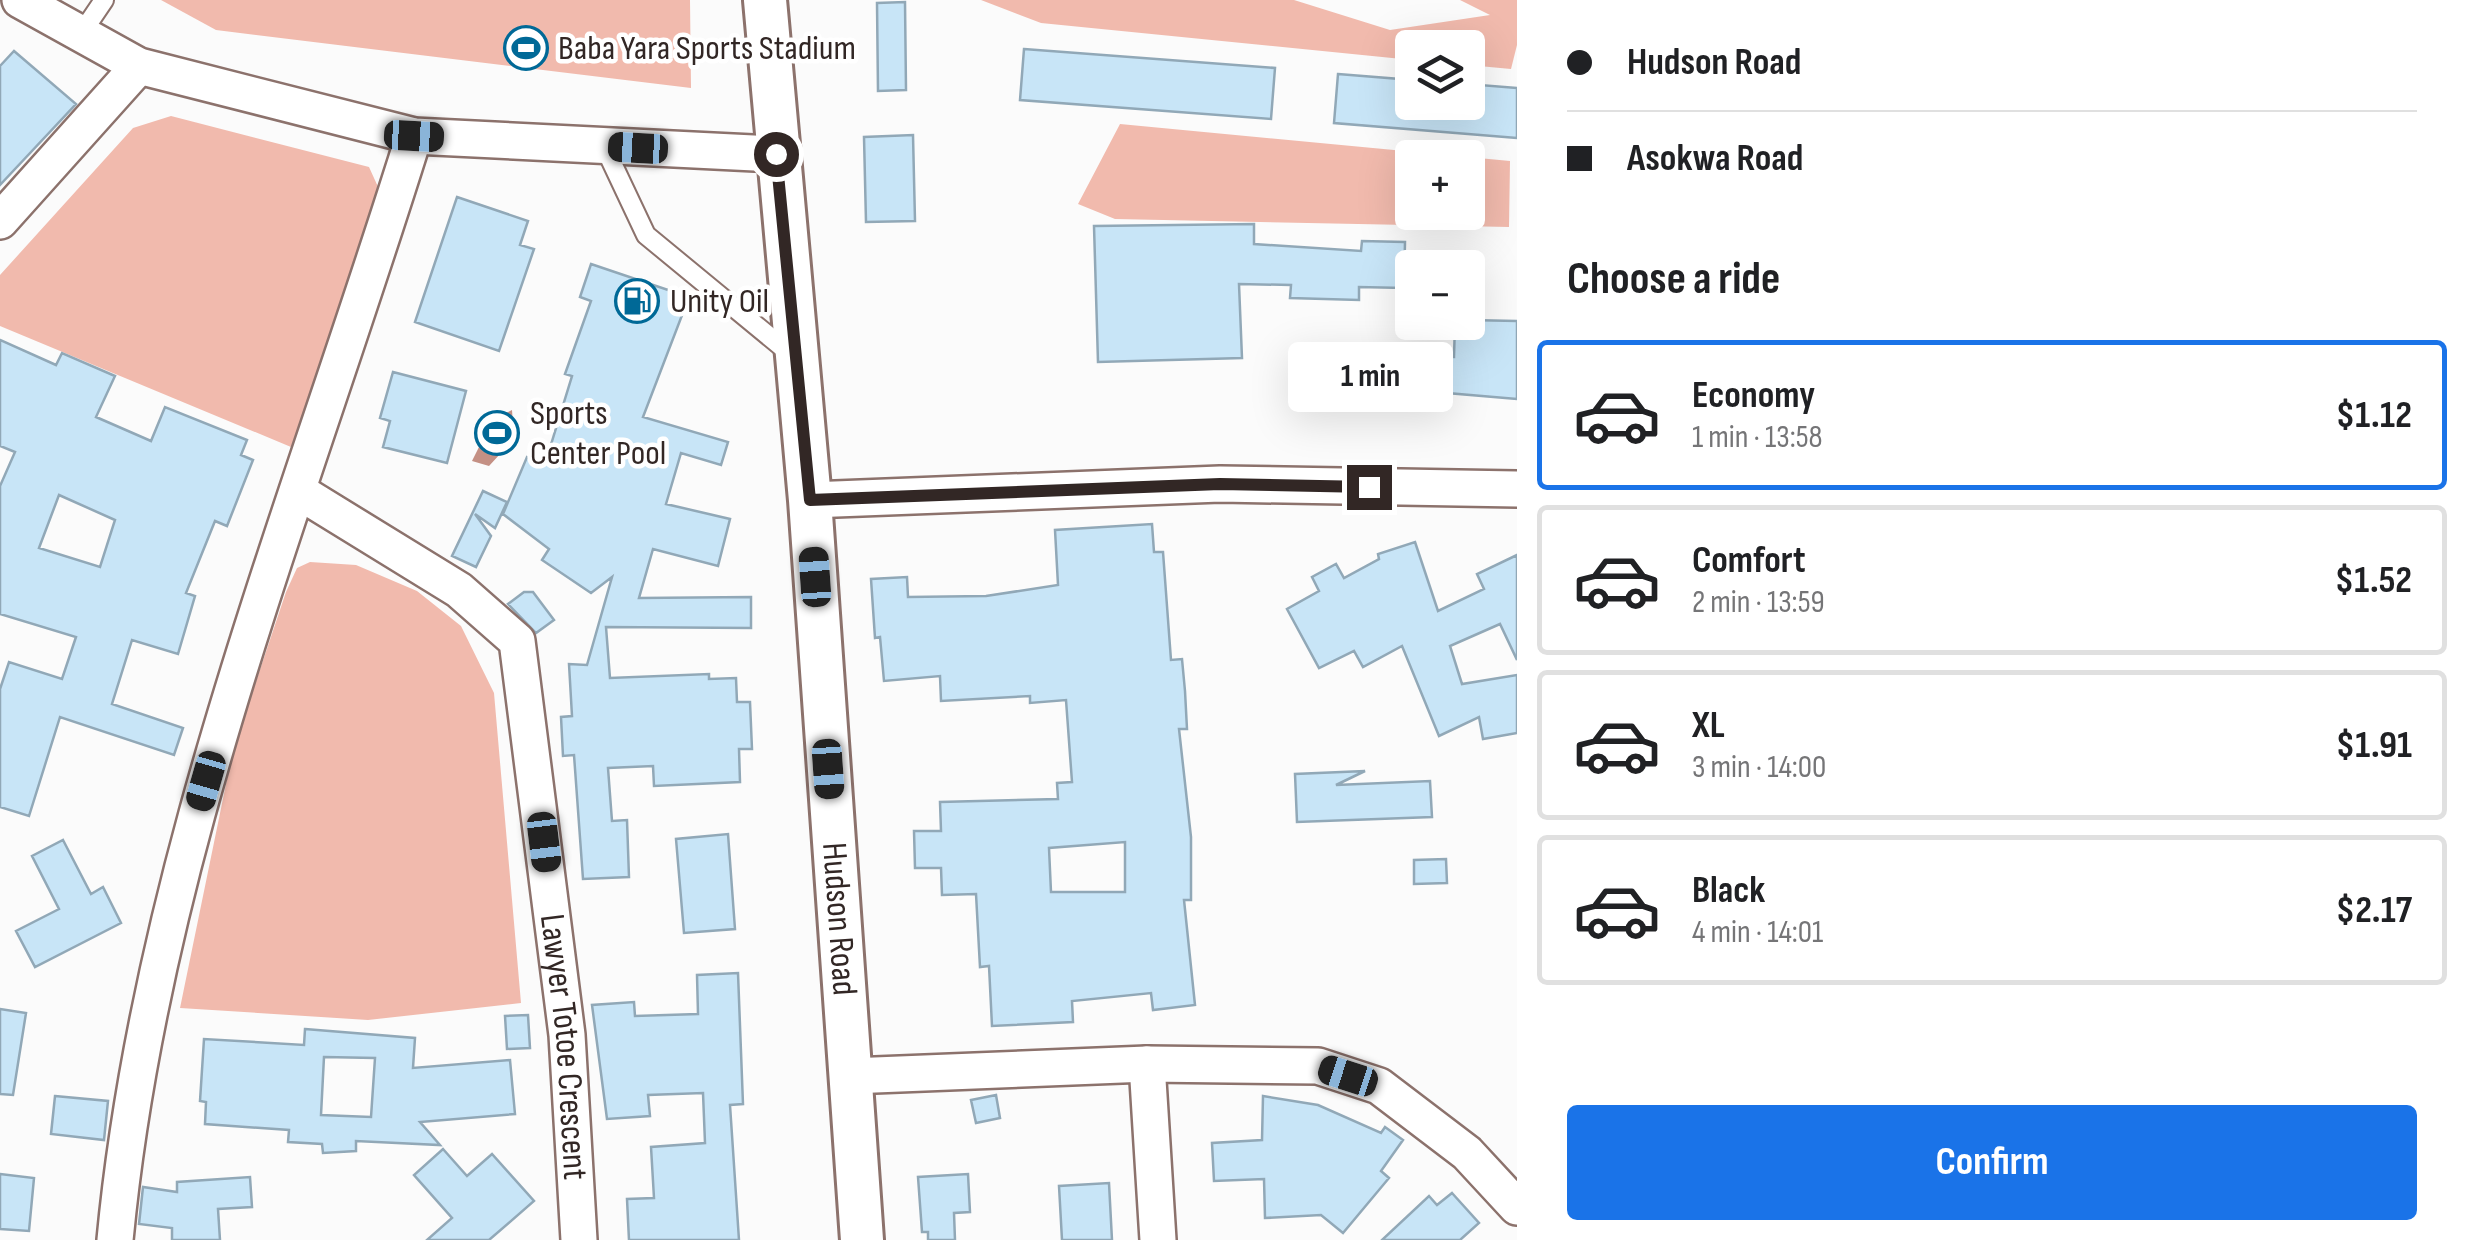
<!DOCTYPE html>
<meta charset="utf-8">
<style>
:root{--surface:#fff;--page:#f6f6f6;--text:#202124;--muted:#757577;--line:#e0e0e0;--accent:#1a73e8}
body{margin:0;font-family:"Sofia Sans Condensed",sans-serif;background:var(--page);color:var(--text);height:100vh;display:flex;flex-direction:column;font-size:38px;white-space:nowrap}
*{box-sizing:border-box;margin:0}
p{font-size:32px;color:var(--muted)}
.icon{flex:none;width:55px;height:55px;fill:none;stroke:currentColor;stroke-width:2;stroke-linecap:round;stroke-linejoin:round}
.map{position:relative;flex:1;overflow:hidden}
.details{display:flex;flex-direction:column;background:var(--surface);width:950px}
.details>*{flex:none}
.top-card{display:grid;align-content:center;height:220px;padding:0 50px;background:var(--surface)}
.buttons{position:absolute;left:1395px;top:30px;display:grid;gap:20px}
.buttons a{display:grid;place-items:center;width:90px;height:90px;border-radius:10px;background:var(--surface);box-shadow:0 10px 40px #0002;font-size:50px}
.end{position:absolute;width:45px;height:45px;margin:-22px;border:12px solid #322725;background:#fff;box-shadow:0 0 0 5px #fff}
.from{border-radius:50%}
.bubble{position:absolute;height:70px;border-radius:10px;background:var(--surface);box-shadow:0 10px 40px #0002;font-size:32px;font-weight:700;line-height:70px;text-align:center}
.car{position:absolute;width:30px;height:60px;margin:-30px -15px;border-radius:12px;box-shadow:0 0 8px 2px #0007;background:linear-gradient(#222 24%,#8ab4d8 0 40%,#222 0 76%,#8ab4d8 0 86%,#222 0)}
.top-card b{display:flex;align-items:center;gap:35px;height:95px;font-size:38px}
.top-card b+b{border-top:2px solid var(--line)}
.top-card i{width:25px;height:25px;background:var(--text)}
ul{padding:0;list-style:none}
li{display:flex;align-items:center;gap:30px;height:150px;margin:0 20px 15px;padding:0 30px;border:5px solid var(--line);border-radius:10px}
li div{flex:1}
li b{display:block;font-size:38px}
li em{font-style:normal;font-weight:700}
li.on{border-color:var(--accent)}
li>.icon{width:90px;height:90px;stroke-width:1.5}
h2{padding:0 50px;font-size:45px;line-height:120px}
.button{display:flex;gap:20px;margin-top:auto;padding:20px 50px}
.button a{flex:1;height:115px;border-radius:10px;background:var(--accent);color:#fff;font-size:40px;font-weight:700;line-height:115px;text-align:center}
main{display:flex;flex:1;min-height:0}
.map>svg:first-child{display:block}
.green{fill:#f1baad;fill-rule:evenodd}
.water{fill:#c49084}
.building{fill:#c8e5f7;stroke:#91a8b7;stroke-width:2.5;fill-rule:evenodd}
.lines{fill:none;stroke-linecap:round;stroke-linejoin:round}
.service-casing{stroke:#8c726c;stroke-width:22}
.minor-casing{stroke:#8c726c;stroke-width:40}
.tertiary-casing{stroke:#8c726c;stroke-width:48}
.service{stroke:#fff;stroke-width:18}
.minor{stroke:#fff;stroke-width:35}
.tertiary{stroke:#fff;stroke-width:42}
.route{stroke:#322725;stroke-width:12}
.labels{text-anchor:middle;dominant-baseline:central;stroke-width:9;stroke-linejoin:round;paint-order:stroke}
.poi-label{font-size:35px;fill:#322725;stroke:#fff;text-anchor:start}
.street-label{font-size:35px;fill:#322725;stroke:#fff}
</style>
<main>
<div class="map">
<svg width="1517" height="1240" viewBox="0 0 1517 1240">
<rect width="100%" height="100%" fill="#fbfbfb"/>
<path class="green" d="M 161,0 L 690,0 L 691,88 L 216,30 Z
M 981,0 L 1294,0 L 1390,30 L 1490,15 L 1460,0 L 1517,0 L 1517,45 L 1511,69 L 1468,65 L 1468,48 L 1412,48 L 1412,60 L 1041,23 Z
M 171,116 L 369,167 L 384,200 L 291,447 L 0,326 L 0,275 L 133,128 Z
M 1120,124 L 1510,161 L 1509,227 L 1115,219 L 1078,204 ZM 1412,158 L 1468,158 L 1468,212 L 1412,212 Z
M 310,562 L 356,565 L 417,591 L 461,626 L 494,693 L 521,1003 L 368,1020 L 180,1008 L 233,750 L 286,592 L 297,568 Z"/>
<path class="water" d="M 512,410 L 514,439 L 489,466 L 472,461 L 481,443 L 481,426 Z"/>
<path class="building" d="M 905,2 L 906,90 L 878,91 L 877,3 Z
M 1024,49 L 1275,68 L 1271,119 L 1020,100 Z
M 14,51 L 76,104 L 0,185 L 0,66 Z
M 1338,74 L 1412,80 L 1412,102 L 1468,102 L 1468,84 L 1517,88 L 1517,138 L 1334,123 Z
M 913,135 L 915,221 L 866,222 L 864,137 Z
M 457,197 L 528,221 L 520,245 L 534,249 L 499,351 L 415,322 Z
M 1254,224 L 1254,244 L 1361,251 L 1362,241 L 1405,242 L 1404,288 L 1359,287 L 1359,300 L 1290,298 L 1291,285 L 1239,284 L 1242,358 L 1098,362 L 1094,226 Z
M 591,264 L 689,297 L 643,417 L 728,442 L 721,465 L 681,453 L 666,504 L 730,519 L 718,566 L 653,549 L 639,598 L 751,597 L 751,628 L 606,627 L 610,678 L 709,674 L 709,679 L 736,678 L 737,702 L 750,702 L 752,749 L 739,749 L 740,782 L 654,786 L 653,766 L 608,768 L 612,821 L 627,820 L 629,877 L 583,879 L 574,755 L 563,756 L 561,717 L 572,716 L 569,664 L 587,665 L 612,577 L 591,593 L 542,560 L 549,549 L 503,514 L 527,457 L 545,464 L 572,376 L 565,374 L 591,301 L 580,297 Z
M 1468,320 L 1517,321 L 1517,399 L 1424,391 L 1425,356 L 1454,357 L 1455,322 Z
M 0,340 L 56,365 L 62,353 L 115,376 L 96,417 L 151,441 L 165,407 L 247,440 L 241,455 L 253,460 L 227,526 L 215,521 L 186,593 L 195,596 L 178,654 L 132,640 L 112,704 L 183,728 L 174,755 L 60,717 L 29,816 L 0,807 L 0,689 L 9,662 L 62,679 L 76,637 L 0,614 L 0,486 L 15,452 L 0,446 ZM 59,495 L 115,520 L 100,567 L 39,548 Z
M 393,372 L 466,391 L 447,463 L 383,447 L 390,421 L 380,418 Z
M 483,491 L 507,502 L 495,528 L 475,514 L 491,536 L 476,567 L 452,556 Z
M 1152,524 L 1154,552 L 1163,552 L 1171,660 L 1182,659 L 1185,691 L 1187,729 L 1179,729 L 1191,837 L 1191,900 L 1184,900 L 1195,1005 L 1153,1010 L 1151,993 L 1072,1001 L 1073,1022 L 992,1026 L 989,966 L 980,967 L 976,894 L 942,895 L 941,868 L 915,868 L 914,831 L 941,831 L 940,802 L 1058,799 L 1057,783 L 1072,782 L 1066,700 L 1030,703 L 1030,696 L 941,701 L 940,676 L 884,681 L 880,637 L 875,638 L 871,579 L 907,577 L 908,597 L 986,596 L 1058,585 L 1055,530 ZM 1125,842 L 1125,892 L 1051,892 L 1049,848 Z
M 1415,542 L 1438,611 L 1484,589 L 1477,574 L 1517,555 L 1517,660 L 1500,624 L 1450,646 L 1462,684 L 1517,675 L 1517,733 L 1483,739 L 1479,717 L 1439,736 L 1402,646 L 1363,667 L 1354,651 L 1319,668 L 1287,609 L 1319,591 L 1312,577 L 1336,564 L 1344,578 L 1379,559 L 1378,554 Z
M 524,592 L 533,592 L 554,620 L 536,633 L 508,604 Z
M 1365,771 L 1336,785 L 1430,781 L 1432,817 L 1297,822 L 1295,774 Z
M 728,834 L 735,929 L 684,933 L 676,839 Z
M 63,840 L 91,894 L 103,887 L 121,923 L 35,967 L 16,931 L 59,909 L 32,856 Z
M 1446,859 L 1447,883 L 1414,884 L 1414,860 Z
M 738,973 L 743,1104 L 730,1105 L 739,1240 L 629,1240 L 627,1199 L 654,1198 L 651,1147 L 705,1143 L 703,1093 L 648,1095 L 650,1116 L 607,1119 L 592,1005 L 634,1002 L 635,1016 L 698,1014 L 697,975 Z
M 0,1009 L 26,1013 L 13,1095 L 0,1094 Z
M 528,1015 L 530,1048 L 507,1049 L 505,1016 Z
M 305,1029 L 415,1038 L 413,1068 L 510,1060 L 515,1114 L 420,1122 L 440,1145 L 356,1141 L 356,1151 L 323,1153 L 322,1144 L 288,1142 L 289,1130 L 205,1124 L 206,1102 L 200,1101 L 204,1039 L 304,1045 ZM 324,1057 L 375,1058 L 371,1117 L 321,1115 Z
M 996,1095 L 1000,1118 L 976,1123 L 971,1100 Z
M 55,1096 L 108,1101 L 104,1140 L 51,1134 Z
M 1263,1096 L 1318,1105 L 1381,1133 L 1385,1127 L 1403,1140 L 1381,1171 L 1389,1178 L 1343,1233 L 1321,1215 L 1265,1218 L 1264,1179 L 1214,1181 L 1212,1143 L 1262,1140 Z
M 443,1149 L 467,1176 L 492,1154 L 534,1201 L 489,1240 L 427,1240 L 452,1218 L 414,1175 Z
M 0,1174 L 34,1178 L 29,1231 L 0,1229 Z
M 968,1174 L 970,1212 L 954,1213 L 955,1240 L 928,1240 L 928,1232 L 922,1232 L 918,1177 Z
M 250,1177 L 252,1207 L 218,1209 L 220,1240 L 172,1240 L 172,1228 L 139,1224 L 143,1187 L 177,1192 L 177,1182 Z
M 1109,1183 L 1112,1240 L 1062,1240 L 1059,1186 Z
M 1452,1193 L 1479,1223 L 1460,1240 L 1382,1240 L 1429,1196 L 1437,1205 Z"/>
<g class="lines">
<g class="service-casing">
<path id="service" d="M 81,34 L 104,0
M 604,146 L 646,235 L 793,356"/>
</g>
<g class="minor-casing">
<g id="minor">
<path d="M 20,0 L 139,66 L 414,136 L 776,154"/>
<path d="M 0,221 L 139,66"/>
<path id="s1" d="M 298,491 L 459,590 L 517,641 L 567,1035 L 579,1240"/>
<path d="M 810,500 L 1220,484 L 1517,489"/>
<path d="M 1147,1064 L 1158,1240"/>
<path d="M 850,1076 L 1147,1064 L 1318,1066 L 1379,1086 L 1467,1153 L 1517,1207"/>
<path d="M 115,1240 C 151,858 301,500 414,136"/>
</g>
</g>
<g class="tertiary-casing">
<g id="tertiary">
<path id="s2" d="M 765,0 L 810,500 L 862,1240"/>
</g>
</g>
<use href="#service" class="service"/>
<use href="#minor" class="minor"/>
<use href="#tertiary" class="tertiary"/>
</g>
<g class="lines">
<path class="route" d="M 776,154 L 810,500 L 1220,484 L 1369,487"/>
</g>
<defs>
<g id="stadium-ring" transform="scale(2.25)"><circle r="9.5" fill="#fff" stroke="#006997" stroke-width="1.5"/><path d="M0-5a6.5 5 0 1 0 0 10a6.5 5 0 1 0 0-10ZM-3.5-1.8h7v3.6h-7Z" fill="#006997"/></g>
<g id="fuel-ring" transform="scale(2.25)"><circle r="9.5" fill="#fff" stroke="#006997" stroke-width="1.5"/><path d="M-5.5-6h7V0h2V4h1.3V-2.5L3-4.5l.8-.8L6-3V5H2.5V1h-1V6h-7ZM-4.2-4.7v3.2H.2V-4.7Z" fill="#006997"/></g>
</defs>
<g fill-rule="evenodd">
<use href="#stadium-ring" x="526" y="48"/>
<use href="#fuel-ring" x="637" y="301"/>
<use href="#stadium-ring" x="497" y="433"/>
</g>
<g class="labels">
<g class="poi-label">
<text x="558" y="48">Baba Yara Sports Stadium</text>
<text x="670" y="301">Unity Oil</text>
<text x="530" y="413">Sports<tspan x="530" dy="40">Center Pool</tspan></text>
</g>
<g class="street-label">
<text stroke="none"><textPath href="#s2" startOffset="922">Hudson Road</textPath></text>
<text stroke="none"><textPath href="#s1" startOffset="675">Lawyer Totoe Crescent</textPath></text>
</g>
</g>
</svg>
<div class="buttons">
<a><svg class="icon" aria-label="layers" viewBox="0 0 24 24"><path d="M12 4l9 5-9 5-9-5zM3 14l9 5 9-5"/></svg></a>
<a>+</a>
<a>−</a>
</div>
<i class="end from" style="left:776px;top:154px"></i>
<i class="end" style="left:1369px;top:487px"></i>
<div class="bubble" style="left:1288px;top:342px;width:165px">1 min</div>
<i class="car" style="left:414px;top:136px;rotate:93deg"></i>
<i class="car" style="left:638px;top:148px;rotate:273deg"></i>
<i class="car" style="left:815px;top:577px;rotate:356deg"></i>
<i class="car" style="left:828px;top:769px;rotate:176deg"></i>
<i class="car" style="left:206px;top:781px;rotate:196deg"></i>
<i class="car" style="left:544px;top:842px;rotate:173deg"></i>
<i class="car" style="left:1348px;top:1076px;rotate:288deg"></i>
</div>
<section class="details">
<div class="top-card">
<b><i class="from"></i>Hudson Road</b>
<b><i></i>Asokwa Road</b>
</div>
<h2>Choose a ride</h2>
<ul>
<li class="on"><svg class="icon" aria-label="car" viewBox="0 0 24 24"><path d="M5 17H2v-5l4-1 3-4h7l3 4 3 1v5h-3M9 17h6M6 11h13"/><circle cx="7" cy="17" r="2"/><circle cx="17" cy="17" r="2"/></svg><div><b>Economy</b><p>1 min · 13:58</p></div><em>$1.12</em></li>
<li><svg class="icon" aria-label="car" viewBox="0 0 24 24"><path d="M5 17H2v-5l4-1 3-4h7l3 4 3 1v5h-3M9 17h6M6 11h13"/><circle cx="7" cy="17" r="2"/><circle cx="17" cy="17" r="2"/></svg><div><b>Comfort</b><p>2 min · 13:59</p></div><em>$1.52</em></li>
<li><svg class="icon" aria-label="car" viewBox="0 0 24 24"><path d="M5 17H2v-5l4-1 3-4h7l3 4 3 1v5h-3M9 17h6M6 11h13"/><circle cx="7" cy="17" r="2"/><circle cx="17" cy="17" r="2"/></svg><div><b>XL</b><p>3 min · 14:00</p></div><em>$1.91</em></li>
<li><svg class="icon" aria-label="car" viewBox="0 0 24 24"><path d="M5 17H2v-5l4-1 3-4h7l3 4 3 1v5h-3M9 17h6M6 11h13"/><circle cx="7" cy="17" r="2"/><circle cx="17" cy="17" r="2"/></svg><div><b>Black</b><p>4 min · 14:01</p></div><em>$2.17</em></li>
</ul>
<div class="button"><a>Confirm</a></div>
</section>
</main>
